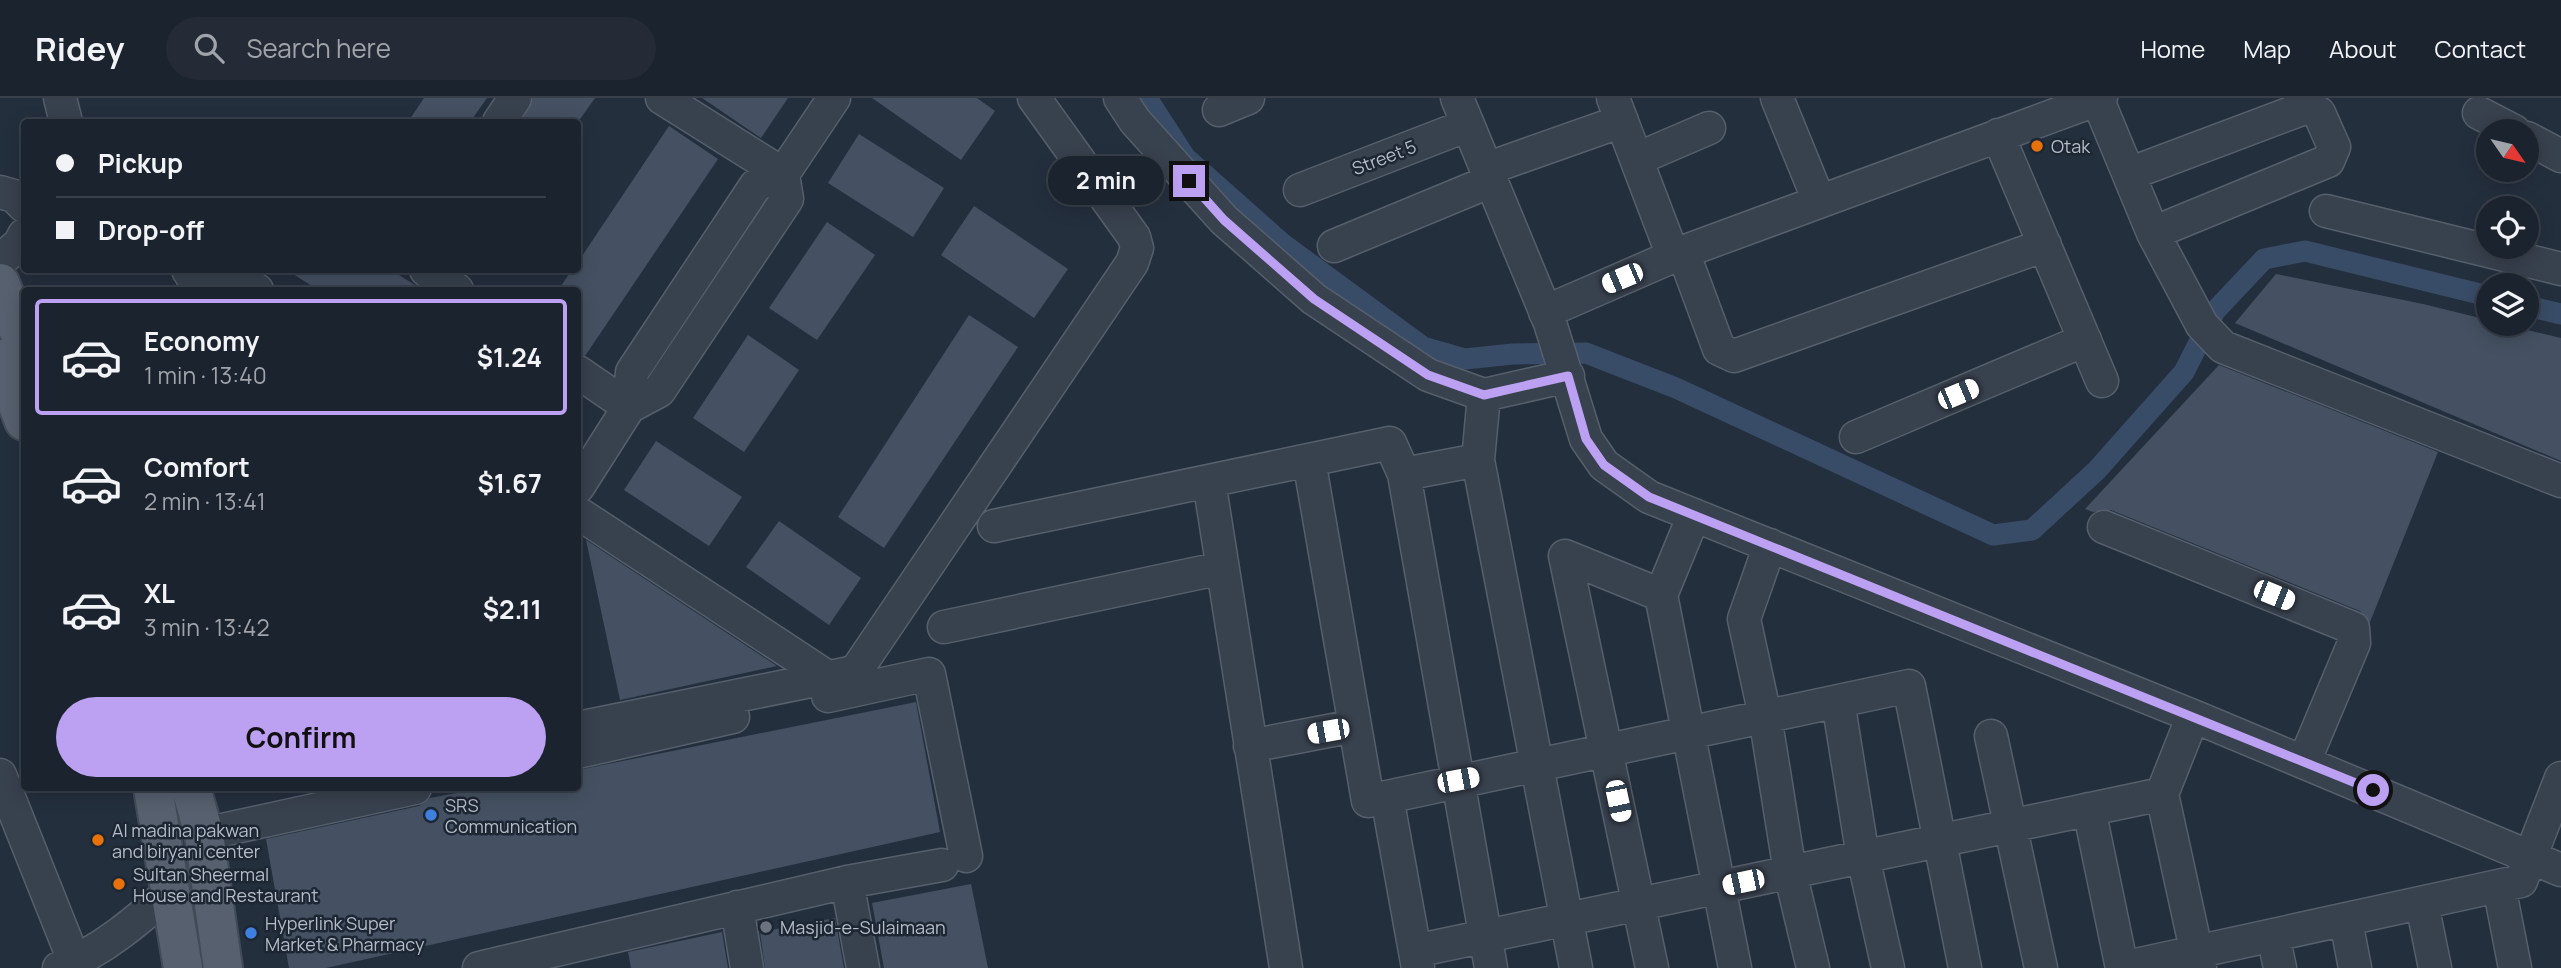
<!DOCTYPE html>
<meta charset="utf-8">
<style>
:root{--surface:#1b232e;--page:#242b36;--text:#f1f3f6;--muted:#a0a4aa;--line:#39404a;--accent:#bca0f2}
body{margin:0;font-family:Manrope,sans-serif;background:var(--page);color:var(--text);height:100vh;display:flex;flex-direction:column;font-size:26px;white-space:nowrap}
*{box-sizing:border-box;margin:0}
p{font-size:23px;color:var(--muted)}
.icon{flex:none;width:38px;height:38px;fill:none;stroke:currentColor;stroke-width:2;stroke-linecap:round;stroke-linejoin:round}
.map{position:relative;flex:1;overflow:hidden}
.sheet{position:absolute;left:21px;top:189px;width:560px;height:504px;display:flex;flex-direction:column;background:var(--surface);border-radius:7px;box-shadow:0 4px 18px #0003,0 0 0 2px var(--line)}
.sheet>*{flex:none}
.guide{position:absolute;left:21px;top:21px;width:560px;height:154px;border-radius:7px;box-shadow:0 4px 18px #0003,0 0 0 2px var(--line);display:grid;align-content:center;height:154px;padding:0 35px;background:var(--surface)}
.needle{width:46px;rotate:124deg}
.tools{position:absolute;left:2476px;top:21px;display:grid;gap:14px}
.tools a{display:grid;place-items:center;width:63px;height:63px;border-radius:50%;background:var(--surface);box-shadow:0 4px 18px #0003,0 0 0 2px var(--line);font-size:35px}
.end{position:absolute;width:32px;height:32px;margin:-16px;border:9px solid #bca0f2;background:#111;box-shadow:0 0 0 4px #111}
.from{border-radius:50%}
.bubble{position:absolute;height:49px;border-radius:24px;background:var(--surface);box-shadow:0 4px 18px #0003,0 0 0 2px var(--line);font-size:23px;font-weight:700;line-height:49px;text-align:center}
.car{position:absolute;width:21px;height:42px;margin:-21px -10px;border-radius:9px;box-shadow:0 0 5px 2px #0007;background:linear-gradient(#fff 24%,#345 0 40%,#fff 0 76%,#345 0 86%,#fff 0)}
.guide b{display:flex;align-items:center;gap:24px;height:66px;font-size:26px}
.guide b+b{border-top:2px solid var(--line)}
.guide i{width:18px;height:18px;background:var(--text)}
ul{padding:12px 0 0;list-style:none}
li{display:flex;align-items:center;gap:21px;height:116px;margin:0 14px 10px;padding:0 21px;border:4px solid transparent;border-radius:7px}
li div{flex:1}
li b{display:block;font-size:26px}
li em{font-style:normal;font-weight:700}
li.on{border-color:var(--accent)}
li>.icon{width:63px;height:63px;stroke-width:1.5}
.action{display:flex;gap:14px;margin-top:auto;padding:14px 35px}
.action a{flex:1;height:80px;border-radius:42px;background:var(--accent);color:#111;font-size:28px;font-weight:700;line-height:80px;text-align:center}
header{display:flex;align-items:center;gap:42px;box-sizing:border-box;height:98px;padding:0 35px;background:var(--surface);border-bottom:2px solid var(--line)}
header strong{font-size:33px}
nav{display:flex;gap:38px;margin-inline-start:auto;font-size:24px}
.search{width:490px;height:63px;background:var(--page);display:flex;align-items:center;gap:18px;box-sizing:border-box;padding:0 24px;border-radius:38px;color:var(--muted);font-size:26px}
.map>svg:first-child{display:block}
.lines{fill:none;stroke-linecap:round;stroke-linejoin:round}
.canal{stroke:#394c67;stroke-width:21}
.building{fill:#455162}
.minor-casing{stroke:#565f6c;stroke-width:35}
.major-casing{stroke:#414a57;stroke-width:42}
.minor{stroke:#38414e;stroke-width:32}
.major{stroke:#56606e;stroke-width:38}
.route{stroke:#bca0f2;stroke-width:9}
.food-dot{fill:#e8710a;stroke:#1d2633;stroke-width:2.5}
.shop-dot{fill:#3f7fe0;stroke:#1d2633;stroke-width:2.5}
.worship-dot{fill:#6b7280;stroke:#1d2633;stroke-width:2.5}
.labels{text-anchor:middle;dominant-baseline:central;stroke-width:5;stroke-linejoin:round;paint-order:stroke}
.poi-label{font-size:18px;fill:#b4bcc9;stroke:#1d2633;text-anchor:start}
.street-label{font-size:18px;fill:#b4bcc9;stroke:#1d2633}
</style>
<header>
<strong>Ridey</strong>
<div class="search"><svg class="icon" aria-label="search" viewBox="0 0 24 24"><circle cx="10" cy="10" r="6"/><path d="M15 15l6 6"/></svg>Search here</div>
<nav><a>Home</a><a>Map</a><a>About</a><a>Contact</a></nav>
</header>
<div class="map">
<svg width="2561" height="870" viewBox="0 0 2561 870">
<rect width="100%" height="100%" fill="#242f3e"/>
<g class="lines">
<path class="canal" d="M 1147,0 L 1185,59 L 1283,146 L 1423,249 L 1465,261 L 1513,256 L 1586,255 L 1676,290 L 1993,437 L 2032,432 L 2097,372 L 2184,274 L 2215,213 L 2264,161 L 2305,153 L 2488,198
M 2527,208 L 2561,216"/>
</g>
<path class="building" d="M 424,0 L 487,0 L 470,24 L 408,24 Z
M 533,0 L 595,0 L 578,24 L 521,24 Z
M 702,0 L 788,0 L 761,40 Z
M 872,0 L 977,0 L 995,13 L 961,62 Z
M 669,28 L 718,61 L 585,258 L 578,256 L 578,192 L 558,192 L 572,172 L 578,172 L 578,164 Z
M 859,36 L 944,90 L 913,139 L 828,85 Z
M 974,108 L 1068,171 L 1034,220 L 941,157 Z
M 827,124 L 875,157 L 817,242 L 769,210 Z
M 287,172 L 391,172 L 423,192 L 318,192 Z
M 2276,176 L 2423,206 L 2488,222 L 2488,226 L 2502,226 L 2561,240 L 2561,363 L 2235,225 Z
M 969,217 L 1018,249 L 884,450 L 838,419 Z
M 748,237 L 799,272 L 744,354 L 693,320 Z
M 2219,267 L 2438,354 L 2370,524 L 2360,513 L 2111,412 L 2093,414 L 2085,411 Z
M 656,343 L 742,399 L 709,448 L 624,392 Z
M 779,423 L 861,480 L 829,527 L 746,469 Z
M 586,442 L 777,568 L 620,602 Z
M 916,604 L 940,734 L 326,870 L 289,870 L 266,741 L 419,708 L 430,700 L 483,690 L 578,690 L 578,672 Z
M 971,786 L 988,870 L 884,870 L 872,805 Z
M 835,820 L 844,870 L 765,870 L 760,834 Z
M 722,834 L 728,870 L 631,870 L 628,854 Z"/>
<g class="lines">
<g class="minor-casing">
<path id="minor" d="M 60,0 L 66,24
M 662,0 L 783,76
M 1120,0 L 1135,23 L 1224,122 L 1314,201 L 1428,277 L 1484,297
M 1457,0 L 1550,225 L 1586,341 L 1604,367 L 1649,399 L 2193,618 L 2561,772
M 1613,0 L 1673,158
M 1777,0 L 1819,103
M 2097,0 L 2153,135 L 2202,227 L 2223,249 L 2561,383
M 1219,12 L 1248,0
M 2479,15 L 2514,33
M 499,24 L 515,0
M 1998,37 L 2102,283
M 2527,40 L 2561,58
M 1637,61 L 1709,30
M 1486,71 L 1622,23
M 2129,76 L 2307,9 L 2319,15 L 2334,49 L 2328,63 L 2153,135
M 1300,92 L 1468,27
M 0,94 L 14,98 L 24,108
M 2326,113 L 2561,171
M 1334,148 L 1491,83
M 1683,154 L 1719,251 L 1734,258 L 2045,147
M 0,163 L 20,145 L 24,137
M 188,172 L 193,180 L 212,192
M 225,172 L 257,192
M 426,172 L 457,192
M 1545,214 L 1683,154 L 2101,0
M 578,274 L 629,309
M 629,309 L 632,274 L 756,87 L 783,76 L 834,0
M 1856,339 L 2085,242
M 1309,362 L 1368,703 L 1909,588 L 1965,870
M 1478,362 L 1576,870
M 1404,376 L 1491,870
M 1209,383 L 1286,870
M 578,389 L 629,309 L 659,293 L 787,101 L 783,76
M 578,415 L 826,578
M 1694,417 L 1661,497 L 1735,870
M 994,428 L 1390,345 L 1404,376 L 1478,362 L 1484,297 L 1568,278
M 2104,429 L 2353,530 L 2354,545 L 2304,664
M 1770,447 L 1744,521 L 1765,618 L 1790,774 L 1813,870
M 1565,458 L 1652,870
M 1565,458 L 1661,497
M 944,529 L 1222,470
M 828,598 L 929,576 L 966,758
M 1838,603 L 1863,759 L 1888,870
M 2193,618 L 2162,696 L 2200,870
M 578,630 L 850,575 L 858,570 L 1132,165 L 1137,150 L 1134,139 L 1034,0
M 1991,638 L 2041,870
M 1250,648 L 1354,628
M 578,654 L 733,619
M 0,677 L 77,870
M 1387,699 L 1418,870
M 2089,711 L 2122,870
M 204,736 L 415,690
M 847,784 L 863,870
M 2499,788 L 2515,870
M 2422,806 L 2435,870
M 737,809 L 747,870
M 2346,823 L 2355,870
M 2273,837 L 2280,870
M 1415,853 L 2162,696
M 59,870 C 101,854 138,822 171,793
M 479,870 L 847,784 L 942,767
M 2122,870 L 2521,783 L 2561,680"/>
</g>
<g class="major-casing">
<path id="major" d="M 0,185 L 24,246
M 0,261 L 24,323
M 153,690 L 183,870
M 191,690 L 204,736 L 223,870"/>
</g>
<use href="#minor" class="minor"/>
<use href="#major" class="major"/>
</g>
<g class="lines">
<path class="route" d="M 1189,83 L 1224,122 L 1314,201 L 1428,277 L 1484,297 L 1568,278 L 1586,341 L 1604,367 L 1649,399 L 2373,692"/>
</g>
<g class="food-dot">
<circle cx="2037" cy="48" r="7"/>
<circle cx="98" cy="742" r="7"/>
<circle cx="119" cy="786" r="7"/>
</g>
<g class="shop-dot">
<circle cx="431" cy="717" r="7"/>
<circle cx="251" cy="835" r="7"/>
</g>
<circle class="worship-dot" cx="766" cy="829" r="7"/>
<g class="labels">
<g class="poi-label">
<text x="2051" y="48">Otak</text>
<text x="445" y="707">SRS<tspan x="445" dy="21">Communication</tspan></text>
<text x="112" y="732">Al madina pakwan<tspan x="112" dy="21">and biryani center</tspan></text>
<text x="133" y="776">Sultan Sheermal<tspan x="133" dy="21">House and Restaurant</tspan></text>
<text x="265" y="825">Hyperlink Super<tspan x="265" dy="21">Market &amp; Pharmacy</tspan></text>
<text x="780" y="829">Masjid-e-Sulaimaan</text>
</g>
<g class="street-label">
<text transform="translate(1384 59) rotate(-21)">Street 5</text>
</g>
</g>
</svg>
<div class="tools">
<a><svg class="needle" viewBox="-14 -14 28 28"><path d="M0-13l5 13h-10z" fill="#e53935"/><path d="M0 13l5-13h-10z" fill="#a0a4aa"/></svg></a>
<a><svg class="icon" aria-label="locate" viewBox="0 0 24 24"><circle cx="12" cy="12" r="6"/><path d="M12 2v4M12 18v4M2 12h4M18 12h4"/></svg></a>
<a><svg class="icon" aria-label="layers" viewBox="0 0 24 24"><path d="M12 4l9 5-9 5-9-5zM3 14l9 5 9-5"/></svg></a>
</div>
<i class="end from" style="left:2373px;top:692px"></i>
<i class="end" style="left:1189px;top:83px"></i>
<div class="bubble" style="left:1048px;top:58px;width:116px">2 min</div>
<i class="car" style="left:1622px;top:180px;rotate:247deg"></i>
<i class="car" style="left:1958px;top:296px;rotate:67deg"></i>
<i class="car" style="left:2274px;top:497px;rotate:112deg"></i>
<i class="car" style="left:1328px;top:633px;rotate:260deg"></i>
<i class="car" style="left:1458px;top:682px;rotate:79deg"></i>
<i class="car" style="left:1618px;top:703px;rotate:168deg"></i>
<i class="car" style="left:1743px;top:784px;rotate:258deg"></i>
<div class="guide">
<b><i class="from"></i>Pickup</b>
<b><i></i>Drop-off</b>
</div>
<section class="sheet">
<ul>
<li class="on"><svg class="icon" aria-label="car" viewBox="0 0 24 24"><path d="M5 17H2v-5l4-1 3-4h7l3 4 3 1v5h-3M9 17h6M6 11h13"/><circle cx="7" cy="17" r="2"/><circle cx="17" cy="17" r="2"/></svg><div><b>Economy</b><p>1 min · 13:40</p></div><em>$1.24</em></li>
<li><svg class="icon" aria-label="car" viewBox="0 0 24 24"><path d="M5 17H2v-5l4-1 3-4h7l3 4 3 1v5h-3M9 17h6M6 11h13"/><circle cx="7" cy="17" r="2"/><circle cx="17" cy="17" r="2"/></svg><div><b>Comfort</b><p>2 min · 13:41</p></div><em>$1.67</em></li>
<li><svg class="icon" aria-label="car" viewBox="0 0 24 24"><path d="M5 17H2v-5l4-1 3-4h7l3 4 3 1v5h-3M9 17h6M6 11h13"/><circle cx="7" cy="17" r="2"/><circle cx="17" cy="17" r="2"/></svg><div><b>XL</b><p>3 min · 13:42</p></div><em>$2.11</em></li>
</ul>
<div class="action"><a>Confirm</a></div>
</section>
</div>
